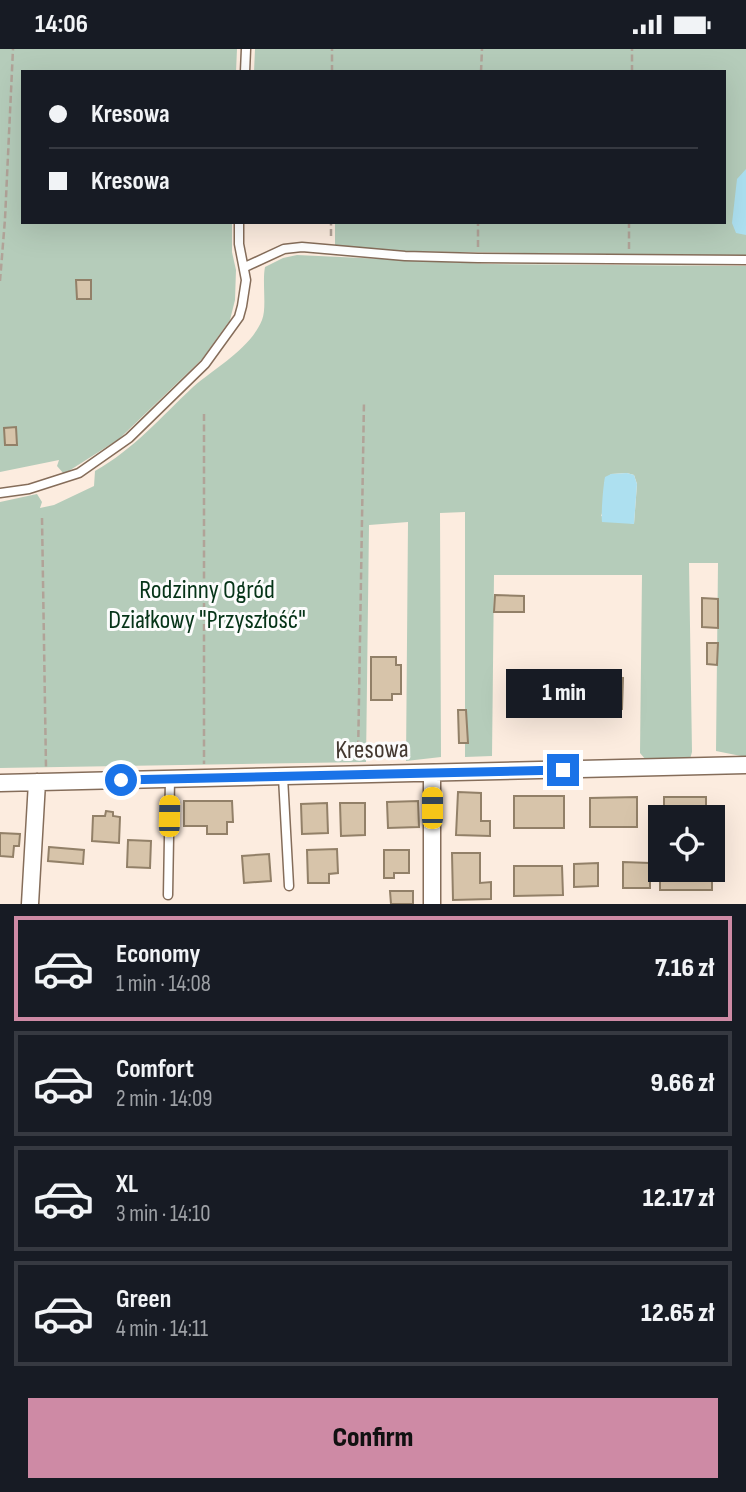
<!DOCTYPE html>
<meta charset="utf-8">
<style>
:root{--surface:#171b24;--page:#242831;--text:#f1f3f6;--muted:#9ea1a6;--line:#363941;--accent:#ce8aa5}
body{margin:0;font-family:"Sofia Sans Condensed",sans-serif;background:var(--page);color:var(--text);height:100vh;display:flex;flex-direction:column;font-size:26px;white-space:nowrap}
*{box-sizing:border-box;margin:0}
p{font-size:23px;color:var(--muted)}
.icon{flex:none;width:38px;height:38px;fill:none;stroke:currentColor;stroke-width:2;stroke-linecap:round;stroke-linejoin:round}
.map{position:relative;height:855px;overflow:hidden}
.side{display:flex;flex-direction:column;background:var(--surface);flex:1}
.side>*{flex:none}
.top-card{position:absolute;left:21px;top:21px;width:705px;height:154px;border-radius:0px;box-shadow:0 7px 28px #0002;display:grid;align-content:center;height:154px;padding:0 28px;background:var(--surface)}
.buttons{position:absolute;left:648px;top:756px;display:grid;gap:14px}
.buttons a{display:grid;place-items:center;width:77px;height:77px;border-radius:0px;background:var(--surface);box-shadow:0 7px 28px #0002;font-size:35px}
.end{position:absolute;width:32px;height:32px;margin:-16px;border:9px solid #1a73e8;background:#fff;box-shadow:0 0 0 4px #fff}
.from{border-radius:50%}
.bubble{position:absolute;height:49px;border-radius:0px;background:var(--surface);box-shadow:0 7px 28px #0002;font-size:23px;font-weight:800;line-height:49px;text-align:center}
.car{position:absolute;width:21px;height:42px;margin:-21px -10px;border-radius:9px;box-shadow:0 0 5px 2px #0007;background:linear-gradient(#f5c518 24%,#345 0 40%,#f5c518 0 76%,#345 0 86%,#f5c518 0)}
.top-card b{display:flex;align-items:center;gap:24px;height:66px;font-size:26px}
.top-card b+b{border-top:2px solid var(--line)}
.top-card i{width:18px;height:18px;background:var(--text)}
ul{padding:12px 0 0;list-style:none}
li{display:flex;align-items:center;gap:21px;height:105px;margin:0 14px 10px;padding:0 14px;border:4px solid var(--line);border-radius:0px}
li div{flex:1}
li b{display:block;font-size:26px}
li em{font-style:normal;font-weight:800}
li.selected{border-color:var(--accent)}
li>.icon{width:63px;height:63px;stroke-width:1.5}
.button{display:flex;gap:14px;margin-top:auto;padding:14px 28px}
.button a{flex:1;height:80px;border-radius:0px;background:var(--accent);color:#111;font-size:28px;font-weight:800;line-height:80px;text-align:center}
.status{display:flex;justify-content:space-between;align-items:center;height:49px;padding:0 35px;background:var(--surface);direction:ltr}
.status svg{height:19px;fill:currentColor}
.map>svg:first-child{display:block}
.green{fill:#b5ccba;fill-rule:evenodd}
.water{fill:#ade0f0}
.building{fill:#d7c4aa;stroke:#928068;stroke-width:2}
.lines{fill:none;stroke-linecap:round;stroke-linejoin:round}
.lane-casing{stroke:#856d5a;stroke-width:11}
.street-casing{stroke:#856d5a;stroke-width:19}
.path{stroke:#b1a398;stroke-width:2.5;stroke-dasharray:7 3.5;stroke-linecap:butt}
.lane{stroke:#fff;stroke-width:8}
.street{stroke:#fff;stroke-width:16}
.route{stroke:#1a73e8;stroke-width:9}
.labels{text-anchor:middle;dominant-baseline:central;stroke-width:6;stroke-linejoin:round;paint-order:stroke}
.park-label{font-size:26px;fill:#063418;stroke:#fcfcfc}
.street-label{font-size:26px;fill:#433830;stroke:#fcfcfc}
</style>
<div class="status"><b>14:06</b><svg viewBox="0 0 49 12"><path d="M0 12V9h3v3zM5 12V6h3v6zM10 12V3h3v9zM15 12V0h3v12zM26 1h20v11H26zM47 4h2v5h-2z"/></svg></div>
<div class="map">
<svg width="746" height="855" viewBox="0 0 746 855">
<rect width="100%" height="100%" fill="#fcecdf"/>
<path class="green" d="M 0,0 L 237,0 L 236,23 L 23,23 L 23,173 L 232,173 L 232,203 L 236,221 L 235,251 L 230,271 L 202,310 L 119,390 L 64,425 L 57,417 L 59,411 L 0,423 Z
M 255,0 L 746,0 L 746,207 L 387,202 L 335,197 L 335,173 L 724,173 L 724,23 L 254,23 Z
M 297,206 L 491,215 L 746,217 L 746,708 L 716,702 L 718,514 L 689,514 L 692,703 L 690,710 L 646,711 L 640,704 L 642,526 L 494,526 L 492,707 L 465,708 L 465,463 L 440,464 L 441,708 L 406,712 L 408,473 L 369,476 L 366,713 L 0,719 L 0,453 L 37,445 L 42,453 L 40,459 L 54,456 L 94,437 L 95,422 C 134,400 161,368 193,338 C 216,318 250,300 262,271 C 267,259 262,233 265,218 L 283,209 ZM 627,424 L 634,426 L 637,435 L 634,475 L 601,467 L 604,459 L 604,434 L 611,425 Z"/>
<path class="water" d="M 746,120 L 746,186 L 736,184 L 732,174 L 737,130 Z
M 627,424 L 634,426 L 637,435 L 634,475 L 602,473 C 601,466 603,437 605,428 L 611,425 Z"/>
<path class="building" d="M 76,231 L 91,231 L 91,250 L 77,250 Z
M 16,378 L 17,396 L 5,396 L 4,379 Z
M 495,546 L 524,547 L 524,563 L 494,563 Z
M 702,549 L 718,550 L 718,579 L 702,578 Z
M 707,594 L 718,594 L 717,616 L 707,615 Z
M 371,608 L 396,608 L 396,616 L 401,616 L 401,645 L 392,645 L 392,651 L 371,651 Z
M 587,628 L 623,629 L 622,660 L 586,659 Z
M 458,661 L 466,661 L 468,694 L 459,694 Z
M 458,743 L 481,744 L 481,772 L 490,772 L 490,787 L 456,786 Z
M 514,747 L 564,747 L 564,779 L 514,779 Z
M 637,748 L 637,778 L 590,778 L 590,749 Z
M 664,748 L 706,748 L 706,768 L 664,768 Z
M 184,752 L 232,752 L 233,773 L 227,773 L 227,785 L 207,785 L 207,777 L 184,777 Z
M 418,752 L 419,778 L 388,779 L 387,753 Z
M 327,754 L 328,784 L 302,785 L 301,755 Z
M 340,754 L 365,754 L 365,786 L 341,787 Z
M 106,762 L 113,763 L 113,767 L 120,768 L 119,794 L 92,792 L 93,767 L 105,767 Z
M 0,784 L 20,785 L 19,797 L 14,797 L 13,808 L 0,807 Z
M 128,791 L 151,792 L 150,819 L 127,818 Z
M 49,798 L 84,801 L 83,815 L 48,812 Z
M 337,800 L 338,824 L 329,825 L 329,834 L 308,834 L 307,801 Z
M 384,801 L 409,801 L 409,824 L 394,824 L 394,829 L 384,829 Z
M 452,804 L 480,804 L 480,834 L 491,833 L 491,850 L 453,851 Z
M 269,805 L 271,832 L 244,834 L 242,807 Z
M 623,813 L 650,814 L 650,839 L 623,839 Z
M 598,814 L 598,837 L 574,838 L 574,815 Z
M 514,817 L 562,817 L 563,846 L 514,847 Z
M 660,821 L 712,821 L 712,841 L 660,841 Z
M 390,842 L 413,842 L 413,855 L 391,855 Z"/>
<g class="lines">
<g class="lane-casing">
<path id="lane" d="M 245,23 L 246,0
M 245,218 L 284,200 L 302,198 L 405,207 L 478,209 L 746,211
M 0,444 L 29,440 L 79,424 L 129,389 L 205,315 L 239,268 L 242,257 L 246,231 L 239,195 L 239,173
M 283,728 L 289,837
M 168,846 L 170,730"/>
</g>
<g class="street-casing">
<path id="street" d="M 432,724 L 432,855
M 0,734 L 746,716
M 30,855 L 37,733"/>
</g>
<path class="path" d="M 332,23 L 332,0
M 481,23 L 482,0
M 632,23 L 632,0
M 331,187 L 331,173
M 478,198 L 478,173
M 629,200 L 629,173
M 0,232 L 5,170 L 13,0
M 204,365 L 204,715
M 42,469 L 46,719
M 358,709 L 364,352"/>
<use href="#lane" class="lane"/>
<use href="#street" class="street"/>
</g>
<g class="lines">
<path class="route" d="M 121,731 L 563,721"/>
</g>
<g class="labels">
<g class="park-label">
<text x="207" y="541">Rodzinny Ogród<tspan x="207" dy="30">Działkowy "Przyszłość"</tspan></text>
</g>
<g class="street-label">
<text transform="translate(372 701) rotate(-1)">Kresowa</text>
</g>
</g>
</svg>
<div class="buttons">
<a><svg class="icon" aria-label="locate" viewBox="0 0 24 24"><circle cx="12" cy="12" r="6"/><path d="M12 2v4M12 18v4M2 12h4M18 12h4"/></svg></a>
</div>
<i class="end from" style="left:121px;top:731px"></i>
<i class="end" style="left:563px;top:721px"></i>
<div class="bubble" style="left:506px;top:620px;width:116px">1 min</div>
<i class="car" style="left:432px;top:759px;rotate:0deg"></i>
<i class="car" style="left:169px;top:767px;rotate:1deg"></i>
<div class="top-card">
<b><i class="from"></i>Kresowa</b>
<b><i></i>Kresowa</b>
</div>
</div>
<section class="side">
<ul>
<li class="selected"><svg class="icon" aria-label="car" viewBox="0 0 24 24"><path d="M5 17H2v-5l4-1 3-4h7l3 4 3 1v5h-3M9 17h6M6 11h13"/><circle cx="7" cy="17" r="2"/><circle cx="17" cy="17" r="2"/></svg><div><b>Economy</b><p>1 min · 14:08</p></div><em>7.16 zł</em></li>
<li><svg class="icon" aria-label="car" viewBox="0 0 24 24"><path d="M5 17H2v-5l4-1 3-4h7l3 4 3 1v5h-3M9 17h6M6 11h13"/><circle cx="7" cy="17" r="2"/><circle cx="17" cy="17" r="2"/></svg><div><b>Comfort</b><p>2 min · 14:09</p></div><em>9.66 zł</em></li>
<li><svg class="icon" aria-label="car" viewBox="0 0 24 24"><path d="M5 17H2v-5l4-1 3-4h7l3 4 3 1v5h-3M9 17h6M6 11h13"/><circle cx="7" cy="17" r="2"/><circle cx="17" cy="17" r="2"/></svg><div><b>XL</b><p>3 min · 14:10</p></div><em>12.17 zł</em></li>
<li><svg class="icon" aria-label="car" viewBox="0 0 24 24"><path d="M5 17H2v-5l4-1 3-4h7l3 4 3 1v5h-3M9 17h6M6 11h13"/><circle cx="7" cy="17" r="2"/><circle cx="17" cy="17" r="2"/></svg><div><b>Green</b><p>4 min · 14:11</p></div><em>12.65 zł</em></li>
</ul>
<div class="button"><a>Confirm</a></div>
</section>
